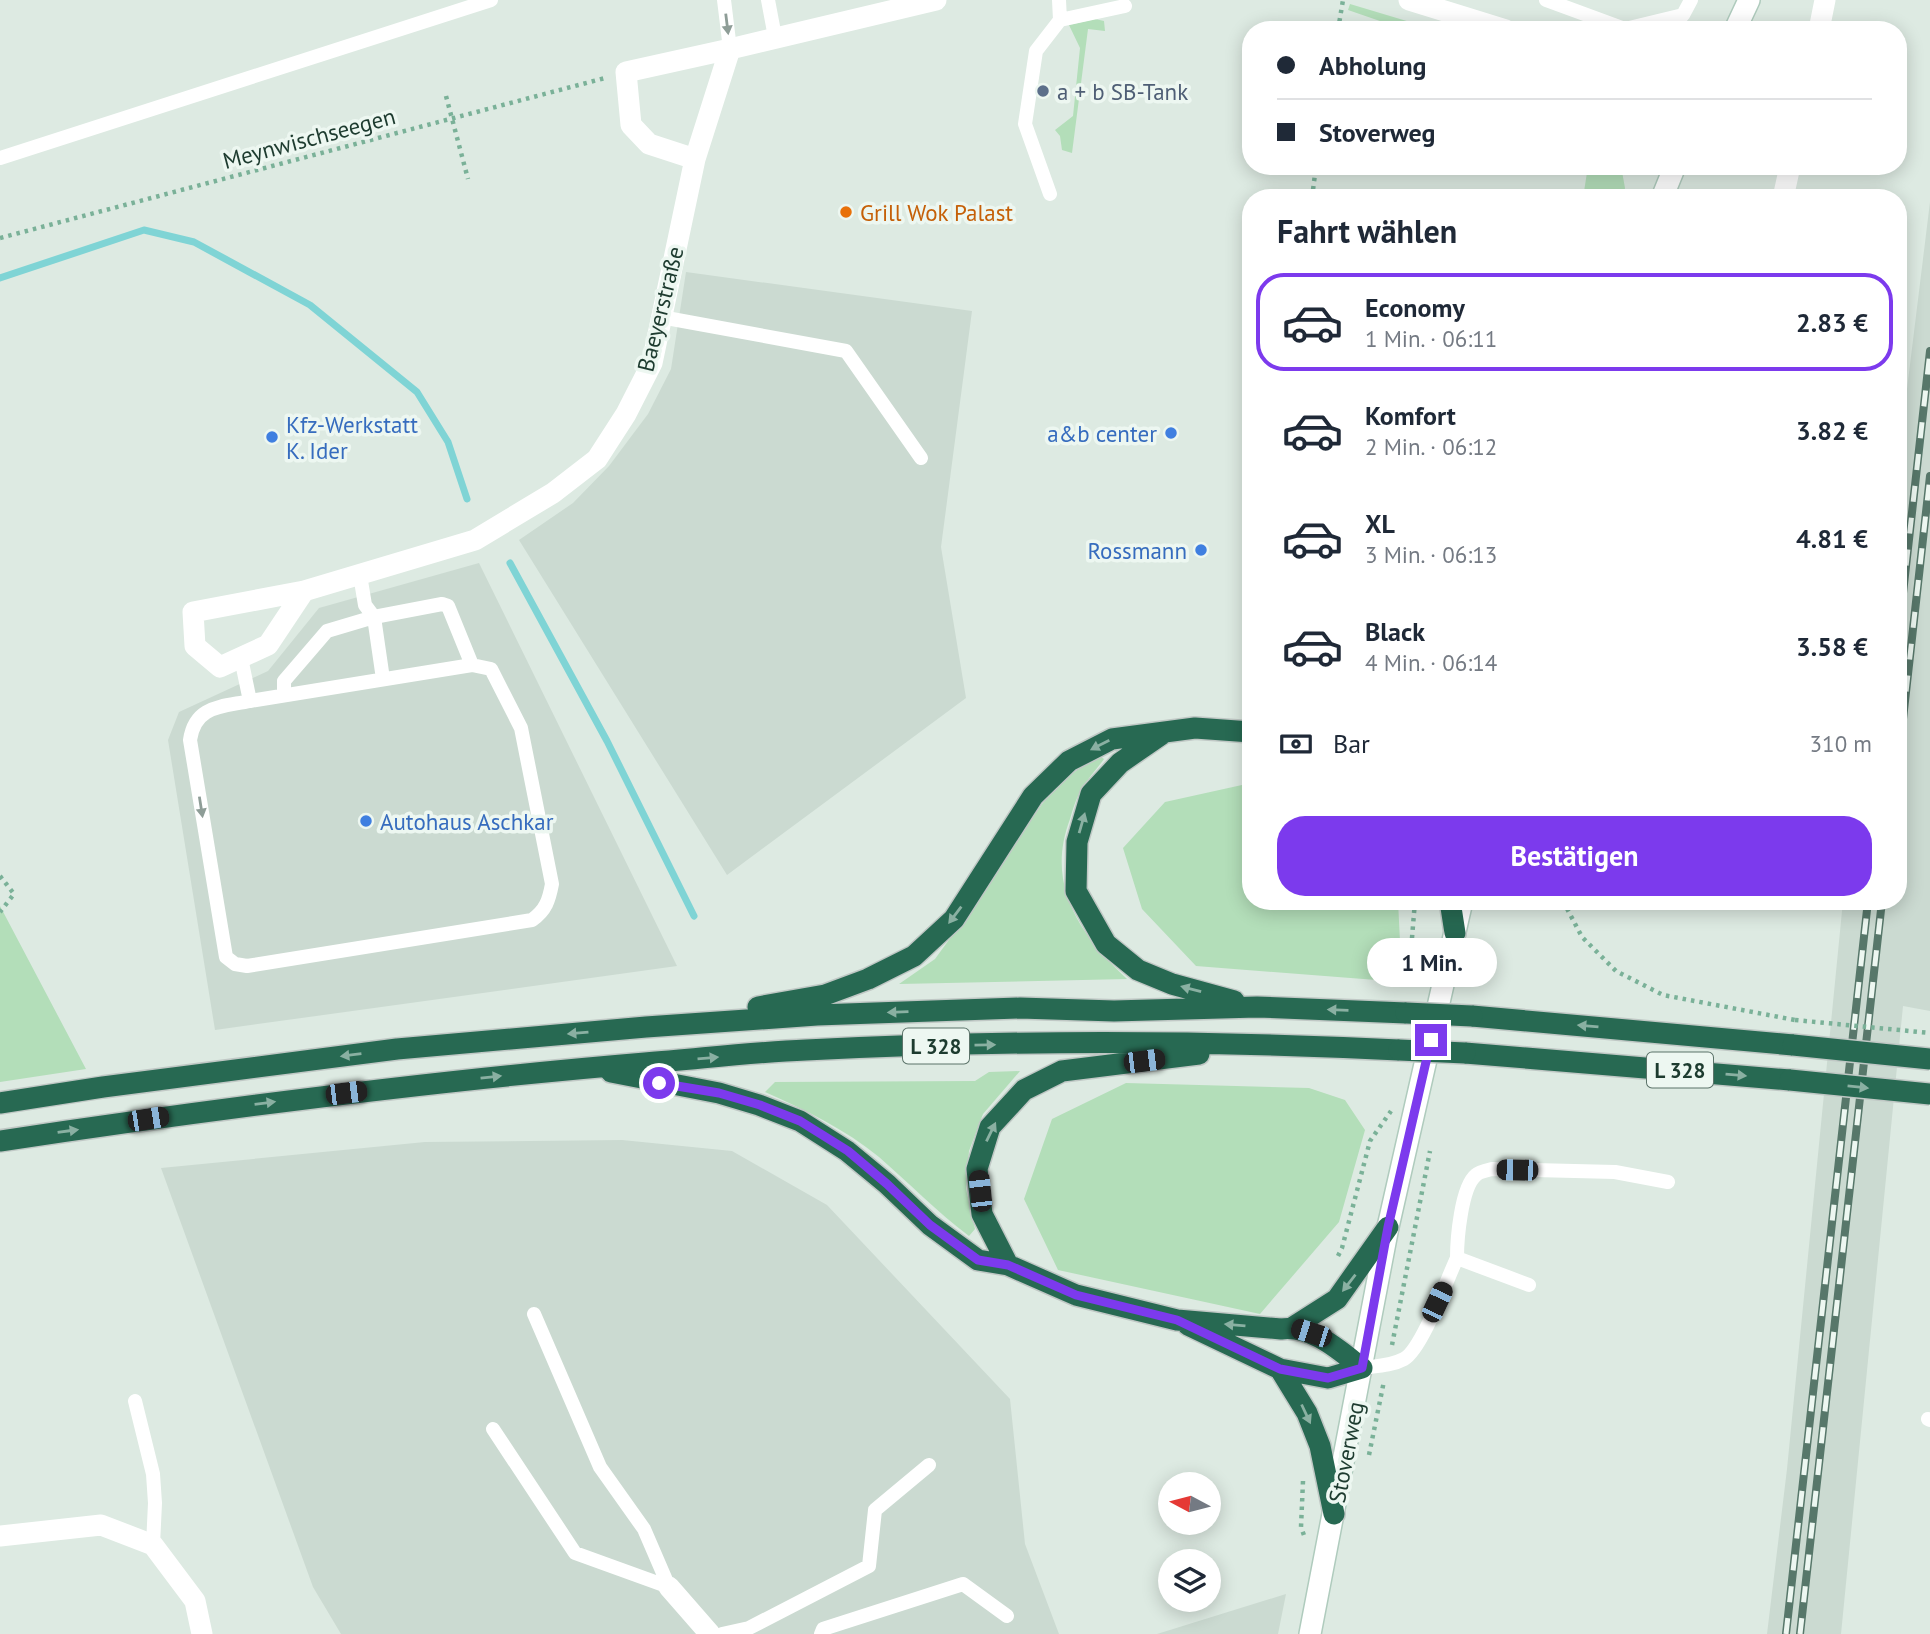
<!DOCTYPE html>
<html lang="de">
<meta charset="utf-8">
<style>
:root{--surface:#fff;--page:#f2f2f3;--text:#1f2937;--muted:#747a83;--line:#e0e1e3;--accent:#7c3aed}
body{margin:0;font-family:"PT Sans",sans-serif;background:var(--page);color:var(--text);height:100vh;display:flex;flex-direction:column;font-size:26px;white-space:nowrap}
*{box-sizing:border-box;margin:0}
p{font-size:23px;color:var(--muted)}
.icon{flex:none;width:38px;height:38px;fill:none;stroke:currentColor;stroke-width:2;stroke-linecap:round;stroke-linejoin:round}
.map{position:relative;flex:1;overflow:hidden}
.side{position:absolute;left:1242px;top:189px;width:665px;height:721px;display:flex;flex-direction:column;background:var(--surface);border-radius:28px;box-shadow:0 4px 18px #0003}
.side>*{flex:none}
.guide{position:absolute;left:1242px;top:21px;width:665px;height:154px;border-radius:28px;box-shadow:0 4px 18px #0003;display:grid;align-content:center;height:154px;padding:0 35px;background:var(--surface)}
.needle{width:46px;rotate:277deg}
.tools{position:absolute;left:1158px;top:1472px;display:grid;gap:14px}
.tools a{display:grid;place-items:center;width:63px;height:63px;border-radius:50%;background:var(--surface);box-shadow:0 4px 18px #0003;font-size:35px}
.end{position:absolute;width:32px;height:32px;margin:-16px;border:9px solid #7c3aed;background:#fff;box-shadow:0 0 0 4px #fff}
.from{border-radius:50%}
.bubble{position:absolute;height:49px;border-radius:24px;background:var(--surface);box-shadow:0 4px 18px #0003;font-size:23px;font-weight:800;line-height:49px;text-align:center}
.car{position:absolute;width:21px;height:42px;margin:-21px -10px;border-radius:9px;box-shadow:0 0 5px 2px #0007;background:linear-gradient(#222 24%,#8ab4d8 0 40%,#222 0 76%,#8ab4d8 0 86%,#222 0)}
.guide b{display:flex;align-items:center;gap:24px;height:66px;font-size:26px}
.guide b+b{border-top:2px solid var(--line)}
.guide i{width:18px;height:18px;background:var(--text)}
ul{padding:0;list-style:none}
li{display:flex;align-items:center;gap:21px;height:98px;margin:0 14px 10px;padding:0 21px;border:4px solid transparent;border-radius:28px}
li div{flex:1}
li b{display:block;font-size:26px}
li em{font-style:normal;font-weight:800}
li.active{border-color:var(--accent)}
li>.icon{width:63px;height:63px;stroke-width:1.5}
h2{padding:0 35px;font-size:32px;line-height:84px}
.pay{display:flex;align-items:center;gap:18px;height:77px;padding:0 35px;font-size:26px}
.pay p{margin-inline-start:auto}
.primary-button{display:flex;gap:14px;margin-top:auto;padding:14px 35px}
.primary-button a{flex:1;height:80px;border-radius:28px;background:var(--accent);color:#fff;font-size:28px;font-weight:800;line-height:80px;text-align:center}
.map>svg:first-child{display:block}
.built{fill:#cbdad1}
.green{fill:#b3deb9}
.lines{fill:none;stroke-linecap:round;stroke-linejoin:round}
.stream{stroke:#7fd4d5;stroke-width:7}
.secondary-casing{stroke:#afcbbd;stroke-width:24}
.highway-casing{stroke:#c0c8c5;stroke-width:24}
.path{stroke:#7ab198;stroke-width:4.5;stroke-dasharray:3.5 5;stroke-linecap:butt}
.lane{stroke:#fff;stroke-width:14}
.street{stroke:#fff;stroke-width:21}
.secondary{stroke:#fff;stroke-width:21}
.highway{stroke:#276952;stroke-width:21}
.rail-casing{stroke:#57776a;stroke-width:8}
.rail{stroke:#edf7f1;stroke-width:5;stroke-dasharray:16;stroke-linecap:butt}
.highway-bridge-casing{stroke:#c0c8c5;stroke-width:24;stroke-linecap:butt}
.path-bridge{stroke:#7ab198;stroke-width:4.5;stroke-dasharray:3.5 5;stroke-linecap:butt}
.highway-bridge{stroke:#276952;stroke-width:21}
.oneway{fill:#8e9d97}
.oneway2{fill:#8ab0a2}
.route{stroke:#7c3aed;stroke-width:9}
.service-dot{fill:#5c6f8a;stroke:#edf7f1;stroke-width:2.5}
.food-dot{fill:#e8710a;stroke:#edf7f1;stroke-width:2.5}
.shop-dot{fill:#3f7fe0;stroke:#edf7f1;stroke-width:2.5}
.labels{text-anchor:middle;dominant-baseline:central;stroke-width:7;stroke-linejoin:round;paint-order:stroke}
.shield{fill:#edf7f1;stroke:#5b7369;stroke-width:2}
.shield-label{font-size:21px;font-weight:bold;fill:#1d3b2f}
.service-label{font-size:23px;fill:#4e5e75;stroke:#edf7f1;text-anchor:start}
.street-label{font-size:23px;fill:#1d3b2f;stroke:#edf7f1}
.food-label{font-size:23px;fill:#c56008;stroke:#edf7f1;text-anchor:start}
.shop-label{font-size:23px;fill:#366cbe;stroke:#edf7f1;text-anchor:start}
</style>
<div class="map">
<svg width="1930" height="1634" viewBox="0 0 1930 1634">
<rect width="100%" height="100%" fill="#ddeae2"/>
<path class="built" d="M 1930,202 L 1930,1011 L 1903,1006 L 1841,1634 L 1767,1634 L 1787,1469 L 1843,901 L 1899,901 L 1899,454 Z
M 686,272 L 972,311 L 941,547 L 966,698 L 727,875 L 519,540 L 573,503 L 609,466 L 648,414 L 671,369 Z
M 479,563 L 677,966 L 215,1030 L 168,740 L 179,712 L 268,671 L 319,608 Z
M 622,1140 L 732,1151 L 827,1205 L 1010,1399 L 1025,1544 L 1059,1634 L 341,1634 L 313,1587 L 161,1168 L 425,1142 Z
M 1286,1594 L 1278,1634 L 1157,1634 Z"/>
<path class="green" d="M 1350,4 L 1410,22 L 1427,30 L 1406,30 L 1348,10 Z
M 1095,19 L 1104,21 L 1105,31 L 1088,29 L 1072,153 L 1062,150 L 1060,136 L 1055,130 L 1073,116 L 1080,48 L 1069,25 Z
M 1588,166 L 1621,166 L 1625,188 L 1623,198 L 1583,198 Z
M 1098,755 L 1104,759 C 1097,769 1088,778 1082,789 C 1076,798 1073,809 1070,819 C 1045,885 1080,935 1127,979 L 899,984 L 935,959 L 983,893 L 1023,831 L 1055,786 Z
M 1251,783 L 1251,901 L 1398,901 L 1402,982 L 1196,966 L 1142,909 L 1123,848 L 1165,802 Z
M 0,906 L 86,1069 L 0,1082 Z
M 1020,1071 L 983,1114 L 969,1151 L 966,1189 L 975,1229 L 969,1236 C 937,1212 909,1183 879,1157 C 845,1129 805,1110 765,1092 L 775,1082 L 975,1081 L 989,1072 Z
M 1126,1083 L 1309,1088 L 1345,1100 L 1365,1130 L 1339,1222 L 1260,1314 L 1058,1270 L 1024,1199 L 1052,1119 Z"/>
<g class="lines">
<path class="stream" d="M 0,278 L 144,230 L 194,242 L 310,305 L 417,392 L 448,442 L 467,499
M 510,563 L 607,741 L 694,916"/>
<g class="secondary-casing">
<path id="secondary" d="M 1735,30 L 1749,0
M 1662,198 L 1675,166
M 1310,1634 L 1388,1227 L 1462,901"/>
</g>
<g class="highway-casing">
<path id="highway" d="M 1162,734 L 1120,763 L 1091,794 L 1077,842 L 1076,891 L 1106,944 L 1138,970 L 1172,984 L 1234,1001
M 1450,901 L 1455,933
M 758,1007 L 825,995 L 868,979 L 914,956 L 954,919 L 1033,796 L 1069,761 L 1112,739 L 1195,728 L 1251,732
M 1472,1016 L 1793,1045
M 1465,1053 L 1790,1080
M 611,1072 L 719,1093 L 759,1105 L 800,1121 L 847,1151 L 887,1184 L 930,1225 L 978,1260 L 1008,1265 L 1076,1295 L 1177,1320 L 1281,1329 C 1312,1325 1339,1350 1362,1368
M 0,1103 L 103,1087 L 397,1049 L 646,1027 L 817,1015 L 1020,1008 L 1114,1011 L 1257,1007 L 1406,1013
M 0,1141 C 214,1109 429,1081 645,1063 C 698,1059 752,1052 806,1050 C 1004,1040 1202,1040 1399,1050
M 1008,1265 L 982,1214 L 977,1169 L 990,1127 L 1024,1090 L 1062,1071 L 1199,1054
M 1188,1325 L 1280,1369 L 1307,1413 L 1320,1446 L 1334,1514
M 1293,1327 L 1337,1299 L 1388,1227
M 1280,1369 L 1328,1378 L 1362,1368"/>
</g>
<path class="path" d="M 1338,30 L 1343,0
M 446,96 L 468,179
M 1312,198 L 1316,166
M 0,238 L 605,78
M 0,876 L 14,894 L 0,912
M 1415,901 L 1412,938 L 1420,980
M 1563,901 L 1582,937 L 1616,971 L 1663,995 L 1795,1020
M 1338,1256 L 1342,1248 L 1370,1141 L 1391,1111
M 1392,1345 L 1430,1151
M 1369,1455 L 1384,1381
M 1303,1481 L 1301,1527 L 1305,1538"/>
<path class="lane" d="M 724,0 L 730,49
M 768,0 L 775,37
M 1059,0 L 1060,20
M 1546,0 L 1625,29 L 1683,15 L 1691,0
M 0,158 L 491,0
M 1050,194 L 1025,124 L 1036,51 L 1060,20 L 1125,6
M 661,317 L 846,351 L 921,458
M 360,575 L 365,605 L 374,617 L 383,679
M 241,658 L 250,701 L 472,665 L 491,669 L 521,728 L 552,884 C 549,900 546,910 532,920 L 247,966 L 235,964 L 226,957 L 190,740 C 195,705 222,707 250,701
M 284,695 L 284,681 L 327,631 L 374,617 L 442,604 L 448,606 L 472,665
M 1457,1258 C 1457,1240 1461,1187 1476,1175 C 1479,1172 1488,1170 1492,1169 L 1615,1172 L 1668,1182
M 534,1314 L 600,1467 L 644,1529 L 669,1587
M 1362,1368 C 1376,1366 1391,1366 1404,1359 C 1422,1349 1447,1279 1457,1258 L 1529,1285
M 135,1401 L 153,1474 L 155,1503 L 153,1545
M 1928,1419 L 1930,1420
M 493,1429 L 575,1553 L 669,1587
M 722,1634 L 749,1628 L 869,1566 L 875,1510 L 929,1465
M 821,1634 L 823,1629 L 963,1584 L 1007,1616"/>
<path class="street" d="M 1409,0 L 1506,30
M 1819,30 L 1825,0
M 695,159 L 649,144 L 631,125 L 626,72 L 730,49
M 1783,198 L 1790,166
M 304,591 L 268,645 L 220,667 L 195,646 L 193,612 L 304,591 L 475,540 L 553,493 L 597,459 L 626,414 L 652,363 L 695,159 L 730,49 L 936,0
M 0,1536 L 101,1525 L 153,1545 L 195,1601 L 202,1634
M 669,1587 L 710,1634"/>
<use href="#secondary" class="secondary"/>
<use href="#highway" class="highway"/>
<g class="rail-casing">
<path id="rail" d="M 1899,629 L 1930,351
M 1899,755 L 1930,476
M 1786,1634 L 1868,901
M 1800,1634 L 1882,901"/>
</g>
<use href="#rail" class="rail"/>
<g class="highway-bridge-casing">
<path id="highway-bridge" d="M 1406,1013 L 1472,1016
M 1793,1045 L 1930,1059
M 1399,1050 L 1465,1053
M 1790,1080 L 1930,1094"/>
</g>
<path class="path-bridge" d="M 1795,1020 L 1930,1033"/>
<use href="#highway-bridge" class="highway-bridge"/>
</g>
<defs><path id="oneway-solid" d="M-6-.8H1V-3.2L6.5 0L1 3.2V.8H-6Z" transform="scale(1.75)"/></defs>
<g class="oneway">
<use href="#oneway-solid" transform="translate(727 24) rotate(83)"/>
<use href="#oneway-solid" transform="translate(201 807) rotate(81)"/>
</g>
<g class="oneway2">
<use href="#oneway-solid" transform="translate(1100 745) rotate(153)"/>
<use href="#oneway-solid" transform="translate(1082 823) rotate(-74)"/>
<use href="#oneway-solid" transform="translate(955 915) rotate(127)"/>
<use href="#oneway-solid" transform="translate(1191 989) rotate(-165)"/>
<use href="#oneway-solid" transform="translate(1338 1010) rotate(-178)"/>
<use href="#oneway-solid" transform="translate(898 1012) rotate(178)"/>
<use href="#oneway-solid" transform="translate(1588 1026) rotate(-175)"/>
<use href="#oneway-solid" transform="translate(578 1033) rotate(175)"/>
<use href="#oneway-solid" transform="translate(985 1045) rotate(-1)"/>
<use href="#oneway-solid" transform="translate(351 1055) rotate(173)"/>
<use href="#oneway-solid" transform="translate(708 1058) rotate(-5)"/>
<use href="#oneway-solid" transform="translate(1736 1075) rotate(5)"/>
<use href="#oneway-solid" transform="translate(491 1077) rotate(-6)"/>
<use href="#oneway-solid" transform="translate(1858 1087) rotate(6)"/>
<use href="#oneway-solid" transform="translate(265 1103) rotate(-7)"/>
<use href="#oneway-solid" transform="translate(68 1131) rotate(-8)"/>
<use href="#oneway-solid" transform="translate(991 1132) rotate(-64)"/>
<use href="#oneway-solid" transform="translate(1349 1283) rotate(128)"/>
<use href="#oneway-solid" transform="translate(1235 1325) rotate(-175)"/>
<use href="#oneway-solid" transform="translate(1306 1414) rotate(65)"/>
</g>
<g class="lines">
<path class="route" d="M 659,1083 L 719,1093 L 760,1105 L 800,1121 L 848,1151 L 887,1184 L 930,1225 L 978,1260 L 1008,1265 L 1076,1295 L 1177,1320 L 1280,1369 L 1328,1378 L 1362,1368 L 1388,1227 L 1431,1040"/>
</g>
<circle class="service-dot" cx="1043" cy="91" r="7"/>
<circle class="food-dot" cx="846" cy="212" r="7"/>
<g class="shop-dot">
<circle cx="1171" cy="433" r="7"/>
<circle cx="272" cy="437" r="7"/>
<circle cx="1201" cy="550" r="7"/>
<circle cx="366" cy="821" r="7"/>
</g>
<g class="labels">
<g class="shield">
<rect x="903" y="1028.5" width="66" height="35" rx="5"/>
<rect x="1647" y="1052.5" width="66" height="35" rx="5"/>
</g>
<g class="shield-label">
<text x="936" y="1046">L 328</text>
<text x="1680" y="1070">L 328</text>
</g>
<g class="service-label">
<text x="1057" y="91">a + b SB-Tank</text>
</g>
<g class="street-label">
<text transform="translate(309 138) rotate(-15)">Meynwischseegen</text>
<text transform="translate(660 309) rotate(-76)">Baeyerstraße</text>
<text transform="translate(1346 1452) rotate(-79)">Stoverweg</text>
</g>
<g class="food-label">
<text x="860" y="212">Grill Wok Palast</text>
</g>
<g class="shop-label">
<text x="286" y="424">Kfz-Werkstatt<tspan x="286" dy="26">K. Ider</tspan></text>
<text x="1157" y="433" text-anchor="end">a&amp;b center</text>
<text x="1187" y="550" text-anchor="end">Rossmann</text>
<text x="380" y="821">Autohaus Aschkar</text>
</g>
</g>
</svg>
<div class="tools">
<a><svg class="needle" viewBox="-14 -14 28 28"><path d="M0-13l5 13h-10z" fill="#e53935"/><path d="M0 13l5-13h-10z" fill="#747a83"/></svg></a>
<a><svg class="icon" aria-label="layers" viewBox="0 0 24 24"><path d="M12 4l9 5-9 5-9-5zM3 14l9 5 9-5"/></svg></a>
</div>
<i class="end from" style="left:659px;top:1083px"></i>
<i class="end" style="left:1431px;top:1040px"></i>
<div class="bubble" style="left:1367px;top:938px;width:130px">1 Min.</div>
<i class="car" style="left:1144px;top:1061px;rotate:83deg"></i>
<i class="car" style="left:346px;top:1093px;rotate:83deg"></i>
<i class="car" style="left:148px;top:1119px;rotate:81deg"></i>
<i class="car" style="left:1517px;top:1170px;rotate:271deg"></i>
<i class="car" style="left:980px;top:1191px;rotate:354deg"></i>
<i class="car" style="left:1437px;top:1302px;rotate:25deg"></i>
<i class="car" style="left:1311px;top:1333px;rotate:288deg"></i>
<div class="guide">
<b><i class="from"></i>Abholung</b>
<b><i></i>Stoverweg</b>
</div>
<section class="side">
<h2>Fahrt wählen</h2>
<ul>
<li class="active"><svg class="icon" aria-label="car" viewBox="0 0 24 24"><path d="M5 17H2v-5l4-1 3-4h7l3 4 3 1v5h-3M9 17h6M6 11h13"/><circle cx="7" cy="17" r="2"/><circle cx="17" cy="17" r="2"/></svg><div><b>Economy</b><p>1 Min. · 06:11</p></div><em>2.83 €</em></li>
<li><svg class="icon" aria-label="car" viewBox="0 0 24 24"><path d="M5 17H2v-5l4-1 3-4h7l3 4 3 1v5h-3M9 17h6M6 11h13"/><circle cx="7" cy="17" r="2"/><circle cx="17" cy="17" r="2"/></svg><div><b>Komfort</b><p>2 Min. · 06:12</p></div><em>3.82 €</em></li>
<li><svg class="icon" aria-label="car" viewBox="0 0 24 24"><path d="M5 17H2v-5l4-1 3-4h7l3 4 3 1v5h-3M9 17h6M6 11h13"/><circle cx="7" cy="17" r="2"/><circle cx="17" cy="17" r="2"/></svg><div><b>XL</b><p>3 Min. · 06:13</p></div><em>4.81 €</em></li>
<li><svg class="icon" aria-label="car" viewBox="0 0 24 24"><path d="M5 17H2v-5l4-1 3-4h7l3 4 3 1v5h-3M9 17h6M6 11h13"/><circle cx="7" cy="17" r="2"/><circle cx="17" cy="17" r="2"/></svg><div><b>Black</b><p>4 Min. · 06:14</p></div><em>3.58 €</em></li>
</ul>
<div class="pay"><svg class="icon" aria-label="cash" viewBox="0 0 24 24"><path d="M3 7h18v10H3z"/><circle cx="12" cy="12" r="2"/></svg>Bar<p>310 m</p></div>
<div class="primary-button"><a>Bestätigen</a></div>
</section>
</div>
